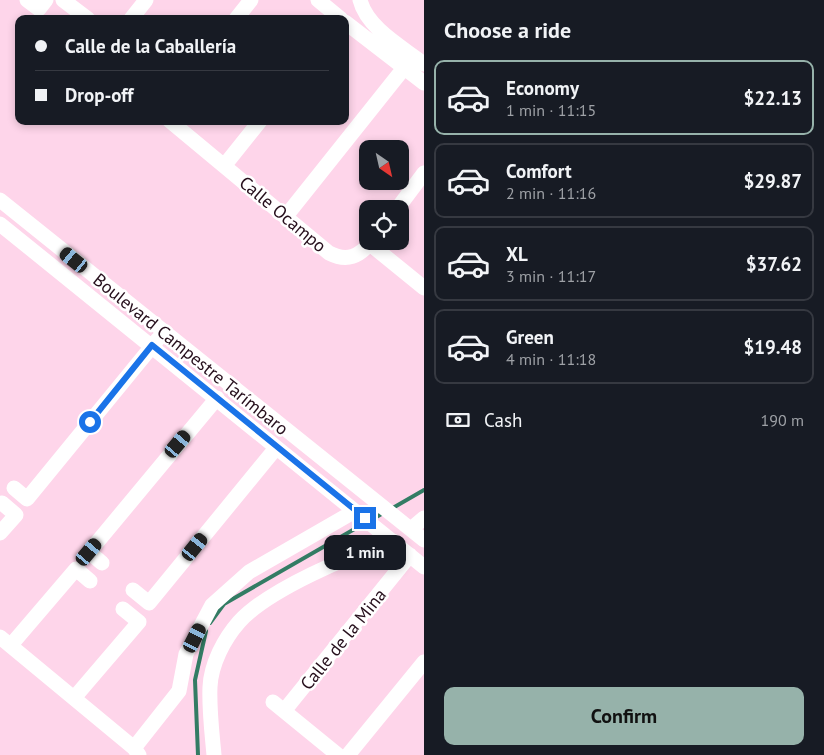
<!DOCTYPE html>
<meta charset="utf-8">
<style>
:root{--surface:#171b24;--page:#20242c;--text:#f1f3f6;--muted:#9ea1a6;--line:#363941;--accent:#96b2aa}
body{margin:0;font-family:"PT Sans",sans-serif;background:var(--page);color:var(--text);height:100vh;display:flex;flex-direction:column;font-size:19px;white-space:nowrap}
*{box-sizing:border-box;margin:0}
p{font-size:16px;color:var(--muted)}
.icon{flex:none;width:28px;height:28px;fill:none;stroke:currentColor;stroke-width:2;stroke-linecap:round;stroke-linejoin:round}
.map{position:relative;flex:1;overflow:hidden}
.sheet{display:flex;flex-direction:column;background:var(--surface);width:400px}
.sheet>*{flex:none}
.hud{position:absolute;left:15px;top:15px;width:334px;height:110px;border-radius:10px;box-shadow:0 2px 8px #0003;display:grid;align-content:center;height:110px;padding:0 20px;background:var(--surface)}
.needle{width:32px;rotate:146deg}
.buttons{position:absolute;left:359px;top:140px;display:grid;gap:10px}
.buttons a{display:grid;place-items:center;width:50px;height:50px;border-radius:10px;background:var(--surface);box-shadow:0 2px 8px #0003;font-size:25px}
.end{position:absolute;width:22px;height:22px;margin:-11px;border:6px solid #1a73e8;background:#fff;box-shadow:0 0 0 2px #fff}
.from{border-radius:50%}
.bubble{position:absolute;height:35px;border-radius:10px;background:var(--surface);box-shadow:0 2px 8px #0003;font-size:16px;font-weight:600;line-height:35px;text-align:center}
.car{position:absolute;width:15px;height:30px;margin:-15px -8px;border-radius:6px;box-shadow:0 0 4px 1px #0007;background:linear-gradient(#222 24%,#8ab4d8 0 40%,#222 0 76%,#8ab4d8 0 86%,#222 0)}
.hud b{display:flex;align-items:center;gap:18px;height:48px;font-size:19px}
.hud b+b{border-top:1px solid var(--line)}
.hud i{width:12px;height:12px;background:var(--text)}
ul{padding:0;list-style:none}
li{display:flex;align-items:center;gap:15px;height:75px;margin:0 10px 8px;padding:0 10px;border:2px solid var(--line);border-radius:10px}
li div{flex:1}
li b{display:block;font-size:19px}
li em{font-style:normal;font-weight:600}
li.active{border-color:var(--accent)}
li>.icon{width:45px;height:45px;stroke-width:1.5}
h2{padding:0 20px;font-size:22px;line-height:60px}
.pay{display:flex;align-items:center;gap:12px;height:55px;padding:0 20px;font-size:19px}
.pay p{margin-inline-start:auto}
.action{display:flex;gap:10px;margin-top:auto;padding:10px 20px}
.action a{flex:1;height:58px;border-radius:10px;background:var(--accent);color:#111;font-size:20px;font-weight:600;line-height:58px;text-align:center}
main{display:flex;flex:1;min-height:0}
.map>svg:first-child{display:block}
.lines{fill:none;stroke-linecap:round;stroke-linejoin:round}
.stream{stroke:#337c64;stroke-width:4}
.minor{stroke:#fff;stroke-width:15}
.route{stroke:#1a73e8;stroke-width:6}
.labels{text-anchor:middle;dominant-baseline:central;stroke-width:5;stroke-linejoin:round;paint-order:stroke}
.street-label{font-size:18px;fill:#260f1c;stroke:#fff}
</style>
<main>
<div class="map">
<svg width="424" height="755" viewBox="0 0 424 755">
<rect width="100%" height="100%" fill="#fed5ea"/>
<g class="lines">
<path class="stream" d="M 391,509 L 424,490
M 371,520 L 385,512
M 210,623 L 224,604 L 365,523
M 198,755 L 195,680 L 206,631"/>
<path class="minor" d="M 27,0 L 39,9 L 46,0
M 63,0 L 88,19
M 318,0 L 341,19
M 360,0 C 367,28 402,47 424,64
M 131,19 L 146,0
M 236,19 L 251,0
M 345,22 L 424,83
M 170,121 L 329,253 C 347,262 359,257 372,241
M 224,166 L 260,121
M 0,200 L 424,540
M 397,209 L 424,173
M 286,216 L 404,68
M 0,224 L 424,567
M 370,244 L 424,288
M 14,488 L 27,499 L 158,339
M 411,529 L 424,518
M 0,533 L 16,515 L 2,503
M 102,563 L 89,552 L 217,398
M 133,590 L 149,603 L 276,448
M 0,637 L 134,748 L 139,755
M 11,645 L 76,569 L 90,581
M 74,698 L 139,622 L 123,609
M 273,702 L 284,711 L 410,555
M 284,711 L 338,755
M 134,748 L 179,691 L 186,654 L 212,605 L 249,572 L 355,511
M 214,755 C 212,733 209,709 210,687 C 211,664 224,639 239,622 C 269,589 351,555 393,541
M 348,755 L 424,662"/>
</g>
<g class="lines">
<path class="route" d="M 90,422 L 152,345 L 365,518"/>
</g>
<g class="labels">
<g class="street-label">
<text transform="translate(283 214) rotate(40)">Calle Ocampo</text>
<text transform="translate(191 354) rotate(39)">Boulevard Campestre Tarímbaro</text>
<text transform="translate(343 639) rotate(-51)">Calle de la Mina</text>
</g>
</g>
</svg>
<div class="buttons">
<a><svg class="needle" viewBox="-14 -14 28 28"><path d="M0-13l5 13h-10z" fill="#e53935"/><path d="M0 13l5-13h-10z" fill="#9ea1a6"/></svg></a>
<a><svg class="icon" aria-label="locate" viewBox="0 0 24 24"><circle cx="12" cy="12" r="6"/><path d="M12 2v4M12 18v4M2 12h4M18 12h4"/></svg></a>
</div>
<i class="end from" style="left:90px;top:422px"></i>
<i class="end" style="left:365px;top:518px"></i>
<div class="bubble" style="left:324px;top:535px;width:82px">1 min</div>
<i class="car" style="left:74px;top:260px;rotate:309deg"></i>
<i class="car" style="left:178px;top:444px;rotate:40deg"></i>
<i class="car" style="left:195px;top:547px;rotate:39deg"></i>
<i class="car" style="left:89px;top:552px;rotate:40deg"></i>
<i class="car" style="left:195px;top:638px;rotate:27deg"></i>
<div class="hud">
<b><i class="from"></i>Calle de la Caballería</b>
<b><i></i>Drop-off</b>
</div>
</div>
<section class="sheet">
<h2>Choose a ride</h2>
<ul>
<li class="active"><svg class="icon" aria-label="car" viewBox="0 0 24 24"><path d="M5 17H2v-5l4-1 3-4h7l3 4 3 1v5h-3M9 17h6M6 11h13"/><circle cx="7" cy="17" r="2"/><circle cx="17" cy="17" r="2"/></svg><div><b>Economy</b><p>1 min · 11:15</p></div><em>$22.13</em></li>
<li><svg class="icon" aria-label="car" viewBox="0 0 24 24"><path d="M5 17H2v-5l4-1 3-4h7l3 4 3 1v5h-3M9 17h6M6 11h13"/><circle cx="7" cy="17" r="2"/><circle cx="17" cy="17" r="2"/></svg><div><b>Comfort</b><p>2 min · 11:16</p></div><em>$29.87</em></li>
<li><svg class="icon" aria-label="car" viewBox="0 0 24 24"><path d="M5 17H2v-5l4-1 3-4h7l3 4 3 1v5h-3M9 17h6M6 11h13"/><circle cx="7" cy="17" r="2"/><circle cx="17" cy="17" r="2"/></svg><div><b>XL</b><p>3 min · 11:17</p></div><em>$37.62</em></li>
<li><svg class="icon" aria-label="car" viewBox="0 0 24 24"><path d="M5 17H2v-5l4-1 3-4h7l3 4 3 1v5h-3M9 17h6M6 11h13"/><circle cx="7" cy="17" r="2"/><circle cx="17" cy="17" r="2"/></svg><div><b>Green</b><p>4 min · 11:18</p></div><em>$19.48</em></li>
</ul>
<div class="pay"><svg class="icon" aria-label="cash" viewBox="0 0 24 24"><path d="M3 7h18v10H3z"/><circle cx="12" cy="12" r="2"/></svg>Cash<p>190 m</p></div>
<div class="action"><a>Confirm</a></div>
</section>
</main>
